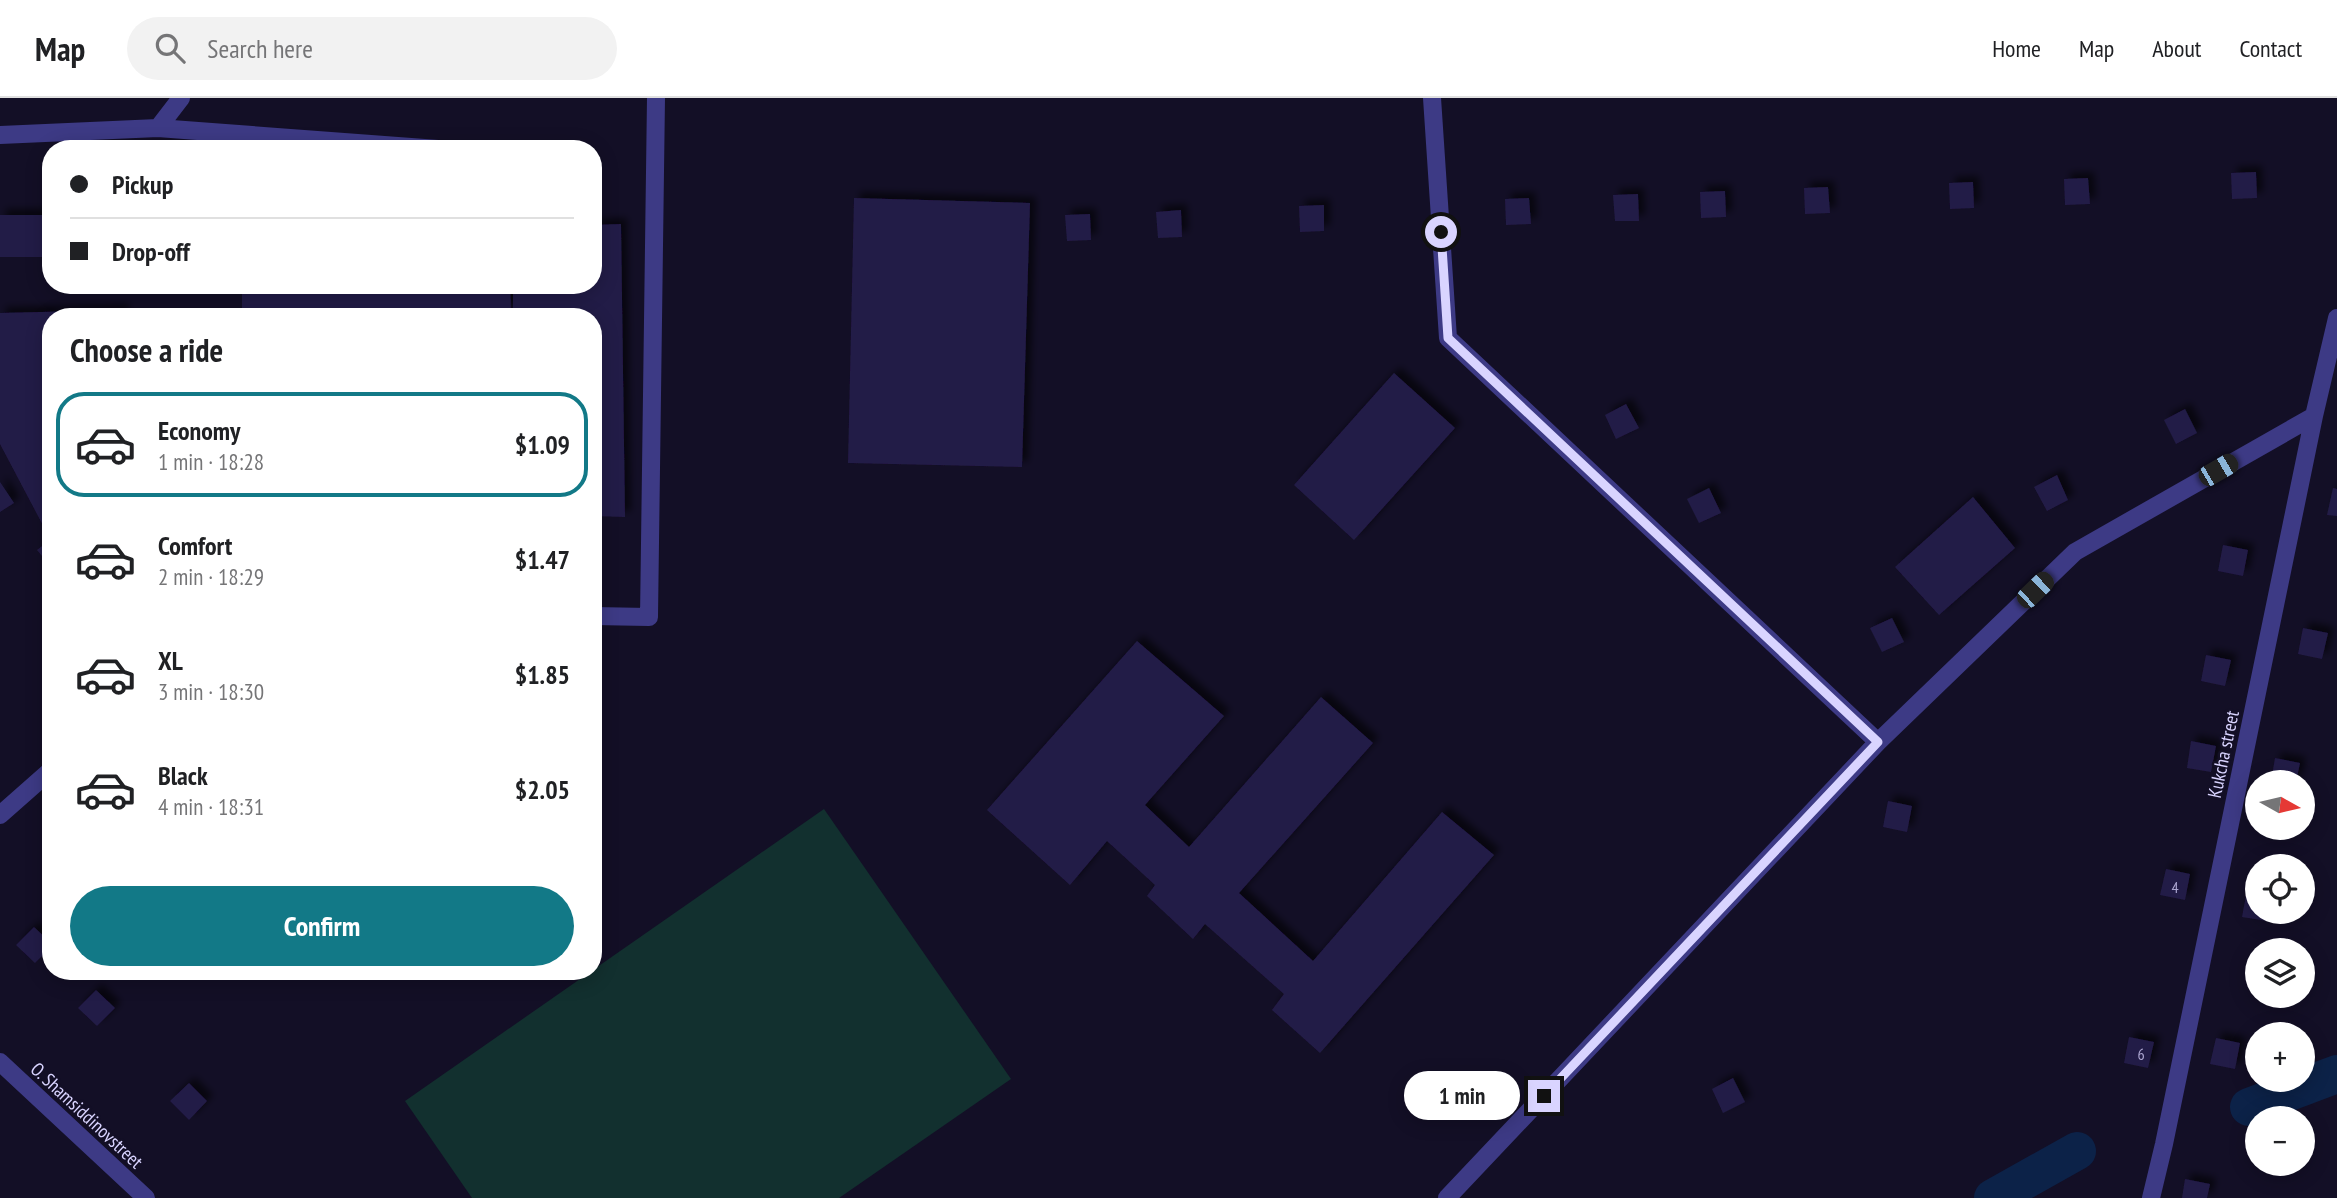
<!DOCTYPE html>
<meta charset="utf-8">
<style>
:root{--surface:#fff;--page:#f2f2f2;--text:#202124;--muted:#757577;--line:#e0e0e0;--accent:#127987}
body{margin:0;font-family:"PT Sans Narrow",sans-serif;background:var(--page);color:var(--text);height:100vh;display:flex;flex-direction:column;font-size:26px;white-space:nowrap}
*{box-sizing:border-box;margin:0}
p{font-size:23px;color:var(--muted)}
.icon{flex:none;width:38px;height:38px;fill:none;stroke:currentColor;stroke-width:2;stroke-linecap:round;stroke-linejoin:round}
.map{position:relative;flex:1;overflow:hidden}
.sheet{position:absolute;left:42px;top:210px;width:560px;height:672px;display:flex;flex-direction:column;background:var(--surface);border-radius:28px;box-shadow:0 4px 18px #0003}
.sheet>*{flex:none}
.guide{position:absolute;left:42px;top:42px;width:560px;height:154px;border-radius:28px;box-shadow:0 4px 18px #0003;display:grid;align-content:center;height:154px;padding:0 28px;background:var(--surface)}
.needle{width:46px;rotate:98deg}
.fabs{position:absolute;left:2245px;top:672px;display:grid;gap:14px}
.fabs a{display:grid;place-items:center;width:70px;height:70px;border-radius:50%;background:var(--surface);box-shadow:0 4px 18px #0003;font-size:35px}
.end{position:absolute;width:32px;height:32px;margin:-16px;border:9px solid #d9d4ff;background:#111;box-shadow:0 0 0 4px #111}
.from{border-radius:50%}
.bubble{position:absolute;height:49px;border-radius:24px;background:var(--surface);box-shadow:0 4px 18px #0003;font-size:23px;font-weight:700;line-height:49px;text-align:center}
.car{position:absolute;width:21px;height:42px;margin:-21px -10px;border-radius:9px;box-shadow:0 0 5px 2px #0007;background:linear-gradient(#222 24%,#8ab4d8 0 40%,#222 0 76%,#8ab4d8 0 86%,#222 0)}
.guide b{display:flex;align-items:center;gap:24px;height:66px;font-size:26px}
.guide b+b{border-top:2px solid var(--line)}
.guide i{width:18px;height:18px;background:var(--text)}
ul{padding:0;list-style:none}
li{display:flex;align-items:center;gap:21px;height:105px;margin:0 14px 10px;padding:0 14px;border:4px solid transparent;border-radius:28px}
li div{flex:1}
li b{display:block;font-size:26px}
li em{font-style:normal;font-weight:700}
li.on{border-color:var(--accent)}
li>.icon{width:63px;height:63px;stroke-width:1.5}
h2{padding:0 28px;font-size:32px;line-height:84px}
.action{display:flex;gap:14px;margin-top:auto;padding:14px 28px}
.action a{flex:1;height:80px;border-radius:42px;background:var(--accent);color:#fff;font-size:28px;font-weight:700;line-height:80px;text-align:center}
header{display:flex;align-items:center;gap:42px;box-sizing:border-box;height:98px;padding:0 35px;background:var(--surface);border-bottom:2px solid var(--line)}
header strong{font-size:33px}
nav{display:flex;gap:38px;margin-inline-start:auto;font-size:24px}
.search{width:490px;height:63px;background:var(--page);display:flex;align-items:center;gap:18px;box-sizing:border-box;padding:0 24px;border-radius:38px;color:var(--muted);font-size:26px}
.map>svg:first-child{display:block}
.garden{fill:#12302f}
.lines{fill:none;stroke-linecap:round;stroke-linejoin:round}
.canal{stroke:#0c2248;stroke-width:38}
.building{fill:#241b47;filter:url(#shadow)}
.service{stroke:#3d3a85;stroke-width:18}
.minor{stroke:#3d3a85;stroke-width:18}
.tertiary{stroke:#3d3a85;stroke-width:18}
.route{stroke:#d9d4ff;stroke-width:9}
.labels{text-anchor:middle;dominant-baseline:central;stroke-width:5;stroke-linejoin:round;paint-order:stroke}
.number-label{font-size:16px;fill:#aca6d1}
.street-label{font-size:19px;fill:#d9d4ff;stroke:#130f26}
</style>
<header>
<strong>Map</strong>
<div class="search"><svg class="icon" aria-label="search" viewBox="0 0 24 24"><circle cx="10" cy="10" r="6"/><path d="M15 15l6 6"/></svg>Search here</div>
<nav><a>Home</a><a>Map</a><a>About</a><a>Contact</a></nav>
</header>
<div class="map">
<svg width="2337" height="1100" viewBox="0 0 2337 1100">
<defs>
<filter id="shadow"><feDropShadow dx="6" dy="-6" stdDeviation="3.5" flood-color="#0009"/></filter>
</defs>
<rect width="100%" height="100%" fill="#130f26"/>
<path class="garden" d="M 824,711 L 1011,981 L 839,1100 L 472,1100 L 405,1003 Z"/>
<g class="lines">
<path class="canal" d="M 2249,1009 L 2337,976
M 1993,1100 L 2077,1053"/>
</g>
<path class="building" d="M 2256,74 L 2257,100 L 2232,101 L 2231,75 Z
M 2088,80 L 2090,106 L 2065,107 L 2064,81 Z
M 1973,84 L 1974,110 L 1950,111 L 1949,85 Z
M 1828,89 L 1830,115 L 1805,116 L 1804,90 Z
M 1725,93 L 1726,119 L 1701,120 L 1700,94 Z
M 1638,96 L 1639,123 L 1615,123 L 1613,97 Z
M 854,100 L 1030,105 L 1022,369 L 848,365 Z
M 1529,100 L 1531,126 L 1506,127 L 1505,101 Z
M 1324,107 L 1324,133 L 1300,134 L 1299,108 Z
M 1181,112 L 1182,139 L 1158,140 L 1156,114 Z
M 1090,116 L 1091,142 L 1067,143 L 1065,117 Z
M 0,117 L 51,117 L 51,159 L 0,159 Z
M 621,126 L 625,419 L 593,418 L 593,219 L 513,219 L 513,187 L 593,187 L 593,127 Z
M 242,187 L 510,187 L 511,212 L 277,214 L 277,219 L 242,219 Z
M 123,212 L 123,219 L 51,219 L 51,433 L 47,435 L 0,346 L 0,215 Z
M 1394,275 L 1455,330 L 1354,442 L 1294,387 Z
M 1626,306 L 1639,330 L 1616,341 L 1605,317 Z
M 2185,311 L 2197,335 L 2176,346 L 2164,322 Z
M 2057,377 L 2068,402 L 2047,413 L 2034,389 Z
M 0,384 L 14,405 L 0,414 Z
M 1709,390 L 1721,415 L 1699,425 L 1687,401 Z
M 2333,390 L 2337,391 L 2337,418 L 2327,417 Z
M 1973,399 L 2015,450 L 1939,517 L 1895,469 Z
M 51,441 L 51,469 L 37,452 Z
M 2223,447 L 2248,452 L 2243,478 L 2218,473 Z
M 1892,520 L 1904,544 L 1882,554 L 1870,530 Z
M 2303,530 L 2328,535 L 2322,561 L 2298,556 Z
M 1137,543 L 1224,618 L 1145,707 L 1189,749 L 1321,599 L 1373,645 L 1239,795 L 1313,863 L 1442,714 L 1494,757 L 1320,955 L 1272,912 L 1284,896 L 1205,826 L 1193,841 L 1147,798 L 1155,787 L 1107,743 L 1070,787 L 987,712 Z
M 2206,557 L 2231,562 L 2225,588 L 2201,583 Z
M 2191,643 L 2216,648 L 2211,674 L 2187,670 Z
M 2275,660 L 2300,665 L 2296,684 L 2271,684 Z
M 1888,703 L 1912,708 L 1907,734 L 1883,729 Z
M 2166,771 L 2190,776 L 2185,802 L 2160,797 Z
M 2247,792 L 2258,795 L 2258,814 L 2268,814 L 2267,823 L 2242,819 Z
M 34,829 L 51,845 L 51,849 L 35,865 L 16,847 Z
M 96,892 L 115,910 L 97,928 L 78,910 Z
M 2129,939 L 2154,944 L 2148,970 L 2124,965 Z
M 2216,940 L 2240,945 L 2235,971 L 2210,966 Z
M 1733,980 L 1745,1004 L 1723,1015 L 1712,991 Z
M 189,985 L 207,1003 L 189,1022 L 170,1003 Z
M 2185,1081 L 2210,1086 L 2207,1100 L 2182,1100 Z"/>
<g class="lines">
<path class="service" d="M 158,30 L 438,51
M 0,37 L 158,30 L 181,0
M 593,518 L 649,519 L 656,0
M 0,717 L 51,672"/>
<path class="minor" d="M 1432,0 L 1448,240 L 1878,644
M 1447,1100 L 1878,644 L 2075,454 L 2314,318
M 2151,1100 L 2164,1046 L 2314,318 L 2337,220"/>
<path class="tertiary" d="M 0,964 L 146,1100"/>
</g>
<g class="lines">
<path class="route" d="M 1441,134 L 1448,240 L 1878,644 L 1544,998"/>
</g>
<g class="labels">
<g class="number-label">
<text x="2175" y="789">4</text>
<text x="2141" y="956">6</text>
</g>
<g class="street-label">
<text transform="translate(2223 656) rotate(-78)">Kukcha street</text>
<text transform="translate(87 1017) rotate(43)">O. Shamsiddinovstreet</text>
</g>
</g>
</svg>
<div class="fabs">
<a><svg class="needle" viewBox="-14 -14 28 28"><path d="M0-13l5 13h-10z" fill="#e53935"/><path d="M0 13l5-13h-10z" fill="#757577"/></svg></a>
<a><svg class="icon" aria-label="locate" viewBox="0 0 24 24"><circle cx="12" cy="12" r="6"/><path d="M12 2v4M12 18v4M2 12h4M18 12h4"/></svg></a>
<a><svg class="icon" aria-label="layers" viewBox="0 0 24 24"><path d="M12 4l9 5-9 5-9-5zM3 14l9 5 9-5"/></svg></a>
<a>+</a>
<a>−</a>
</div>
<i class="end from" style="left:1441px;top:134px"></i>
<i class="end" style="left:1544px;top:998px"></i>
<div class="bubble" style="left:1404px;top:973px;width:116px">1 min</div>
<i class="car" style="left:2218px;top:372px;rotate:60deg"></i>
<i class="car" style="left:2035px;top:492px;rotate:46deg"></i>
<div class="guide">
<b><i class="from"></i>Pickup</b>
<b><i></i>Drop-off</b>
</div>
<section class="sheet">
<h2>Choose a ride</h2>
<ul>
<li class="on"><svg class="icon" aria-label="car" viewBox="0 0 24 24"><path d="M5 17H2v-5l4-1 3-4h7l3 4 3 1v5h-3M9 17h6M6 11h13"/><circle cx="7" cy="17" r="2"/><circle cx="17" cy="17" r="2"/></svg><div><b>Economy</b><p>1 min · 18:28</p></div><em>$1.09</em></li>
<li><svg class="icon" aria-label="car" viewBox="0 0 24 24"><path d="M5 17H2v-5l4-1 3-4h7l3 4 3 1v5h-3M9 17h6M6 11h13"/><circle cx="7" cy="17" r="2"/><circle cx="17" cy="17" r="2"/></svg><div><b>Comfort</b><p>2 min · 18:29</p></div><em>$1.47</em></li>
<li><svg class="icon" aria-label="car" viewBox="0 0 24 24"><path d="M5 17H2v-5l4-1 3-4h7l3 4 3 1v5h-3M9 17h6M6 11h13"/><circle cx="7" cy="17" r="2"/><circle cx="17" cy="17" r="2"/></svg><div><b>XL</b><p>3 min · 18:30</p></div><em>$1.85</em></li>
<li><svg class="icon" aria-label="car" viewBox="0 0 24 24"><path d="M5 17H2v-5l4-1 3-4h7l3 4 3 1v5h-3M9 17h6M6 11h13"/><circle cx="7" cy="17" r="2"/><circle cx="17" cy="17" r="2"/></svg><div><b>Black</b><p>4 min · 18:31</p></div><em>$2.05</em></li>
</ul>
<div class="action"><a>Confirm</a></div>
</section>
</div>
